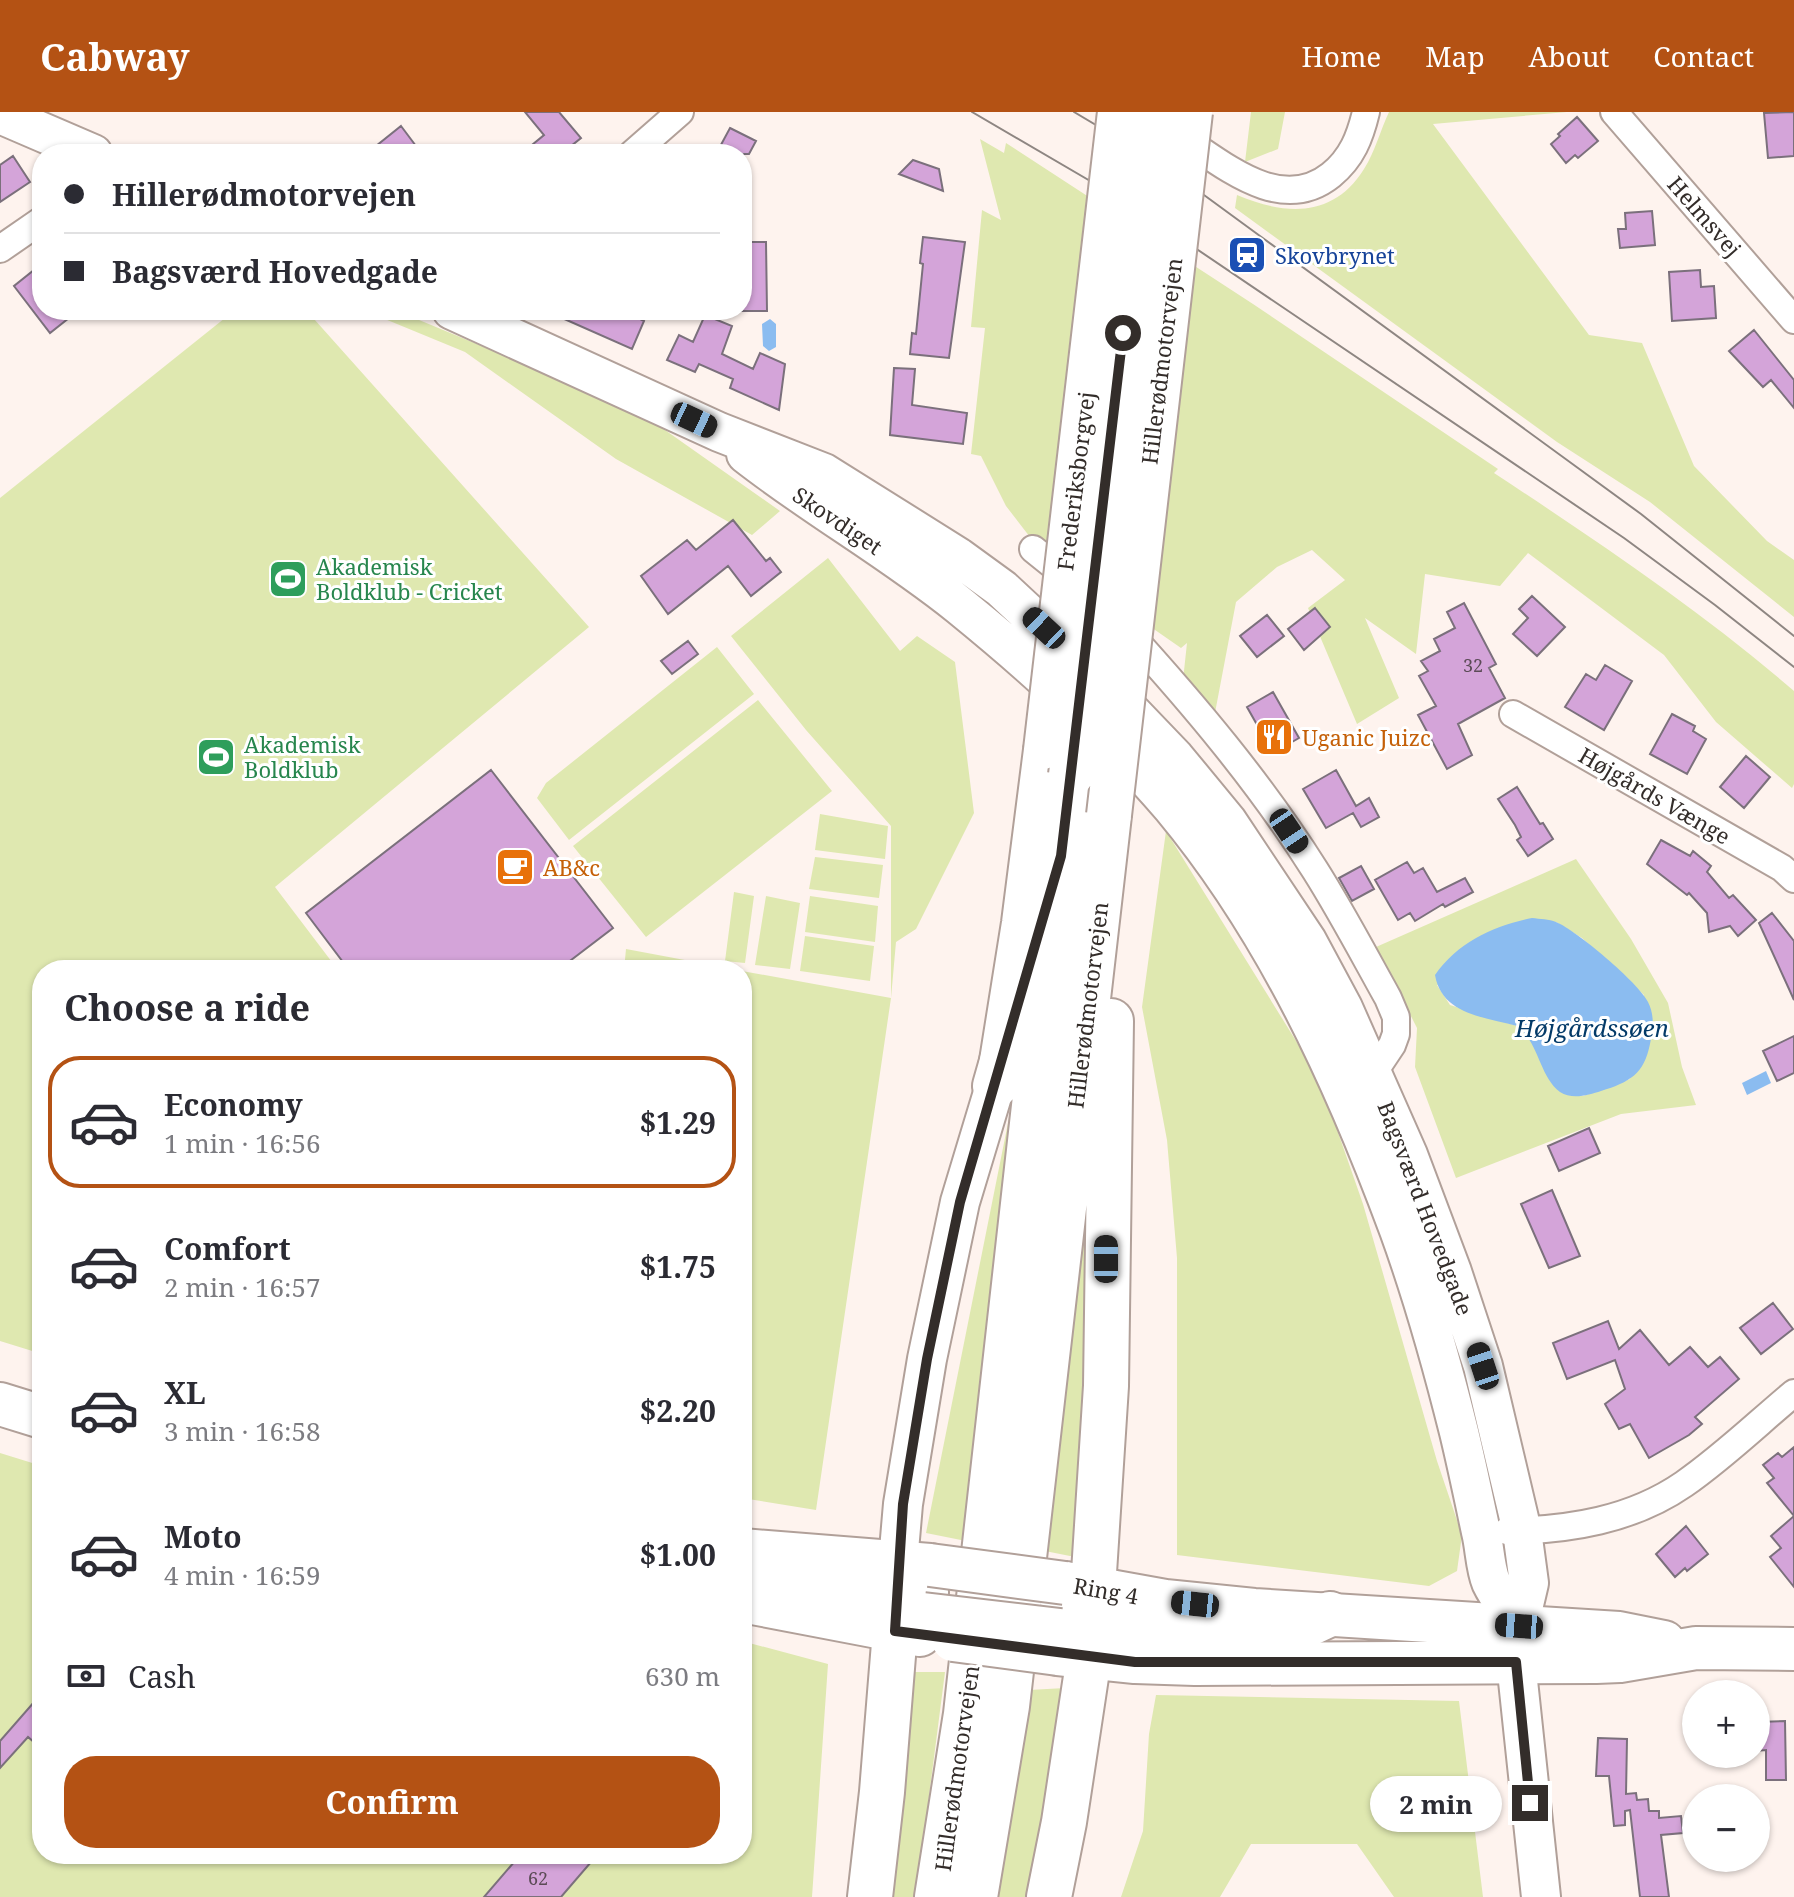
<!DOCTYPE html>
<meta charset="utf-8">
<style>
:root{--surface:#fff;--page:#f2f2f3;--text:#2b2b33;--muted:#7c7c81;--line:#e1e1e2;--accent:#b45214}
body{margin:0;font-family:"Noto Serif",serif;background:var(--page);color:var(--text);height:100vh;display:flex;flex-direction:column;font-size:30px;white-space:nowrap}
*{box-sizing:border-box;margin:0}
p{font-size:26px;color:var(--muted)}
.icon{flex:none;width:44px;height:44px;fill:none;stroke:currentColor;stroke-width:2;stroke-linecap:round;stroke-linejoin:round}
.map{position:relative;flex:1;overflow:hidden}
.panel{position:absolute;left:32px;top:848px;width:720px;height:904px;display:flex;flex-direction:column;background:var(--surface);border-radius:32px;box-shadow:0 2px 6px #0004}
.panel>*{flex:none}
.banner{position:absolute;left:32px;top:32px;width:720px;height:176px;border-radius:32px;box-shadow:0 2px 6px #0004;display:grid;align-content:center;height:176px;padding:0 32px;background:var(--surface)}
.buttons{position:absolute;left:1682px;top:1568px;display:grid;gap:16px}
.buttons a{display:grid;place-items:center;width:88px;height:88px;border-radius:50%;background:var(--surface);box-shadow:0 2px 6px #0004;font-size:40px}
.end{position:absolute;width:36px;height:36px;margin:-18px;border:10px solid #332d2a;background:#fff;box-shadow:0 0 0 4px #fff}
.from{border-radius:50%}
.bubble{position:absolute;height:56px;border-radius:28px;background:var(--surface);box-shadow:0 2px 6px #0004;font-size:26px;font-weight:700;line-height:56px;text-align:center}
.car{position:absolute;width:24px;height:48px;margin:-24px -12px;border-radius:10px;box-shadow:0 0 6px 2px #0007;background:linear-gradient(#222 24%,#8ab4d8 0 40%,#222 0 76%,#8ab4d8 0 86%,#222 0)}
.banner b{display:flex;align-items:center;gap:28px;height:76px;font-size:30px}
.banner b+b{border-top:2px solid var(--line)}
.banner i{width:20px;height:20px;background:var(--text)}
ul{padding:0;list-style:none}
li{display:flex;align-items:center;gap:24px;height:132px;margin:0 16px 12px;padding:0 16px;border:4px solid transparent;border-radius:32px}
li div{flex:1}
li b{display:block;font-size:30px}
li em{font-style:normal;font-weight:700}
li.current{border-color:var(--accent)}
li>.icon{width:72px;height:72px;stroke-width:1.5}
h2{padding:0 32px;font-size:36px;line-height:96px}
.pay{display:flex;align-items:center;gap:20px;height:88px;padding:0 32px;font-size:30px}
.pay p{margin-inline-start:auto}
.action{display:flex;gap:16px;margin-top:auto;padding:16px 32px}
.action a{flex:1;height:92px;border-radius:32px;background:var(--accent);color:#fff;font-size:32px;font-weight:700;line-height:92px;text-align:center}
header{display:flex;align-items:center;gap:48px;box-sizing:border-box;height:112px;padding:0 40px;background:var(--accent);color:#fff}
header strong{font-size:38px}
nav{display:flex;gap:44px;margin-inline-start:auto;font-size:28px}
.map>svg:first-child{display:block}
.green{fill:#dfe8b0;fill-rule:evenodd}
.water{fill:#8bbcf0}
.building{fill:#d4a4d9;stroke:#7b707c;stroke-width:2}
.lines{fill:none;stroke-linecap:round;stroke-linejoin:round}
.street-casing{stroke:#b1a099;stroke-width:30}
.secondary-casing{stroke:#b1a099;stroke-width:42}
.primary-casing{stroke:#b1a099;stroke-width:46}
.highway-casing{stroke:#b1a099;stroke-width:48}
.street{stroke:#fff;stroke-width:26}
.secondary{stroke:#fff;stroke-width:38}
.primary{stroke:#fff;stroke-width:42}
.highway{stroke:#fff;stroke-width:44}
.tram{stroke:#8e8682;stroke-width:2}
.secondary-bridge-casing{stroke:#b1a099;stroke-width:42;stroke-linecap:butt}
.primary-bridge-casing{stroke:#b1a099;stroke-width:46;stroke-linecap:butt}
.highway-bridge-casing{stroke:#b1a099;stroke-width:48;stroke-linecap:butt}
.secondary-bridge{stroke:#fff;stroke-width:38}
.primary-bridge{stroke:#fff;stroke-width:42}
.highway-bridge{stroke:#fff;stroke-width:44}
.route{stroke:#332d2a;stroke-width:10}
.labels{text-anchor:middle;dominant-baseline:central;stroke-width:6;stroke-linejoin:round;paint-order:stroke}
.number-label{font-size:18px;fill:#5b4b56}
.street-label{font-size:22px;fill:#332d2a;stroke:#fff}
.transit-label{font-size:22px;fill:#164399;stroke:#fff;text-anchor:start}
.leisure-label{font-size:22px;fill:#27864d;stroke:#fff;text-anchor:start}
.food-label{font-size:22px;fill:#c56008;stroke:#fff;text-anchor:start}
.water-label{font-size:24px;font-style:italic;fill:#033a68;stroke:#fff}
</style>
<header>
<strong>Cabway</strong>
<nav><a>Home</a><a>Map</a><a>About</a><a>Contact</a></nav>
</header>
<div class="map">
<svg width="1794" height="1785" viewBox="0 0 1794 1785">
<rect width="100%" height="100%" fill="#fef3ee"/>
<path class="green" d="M 1251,0 L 1285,0 L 1278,37 L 1245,50 Z
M 1389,0 L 1567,0 L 1433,12 L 1589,223 L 1642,231 L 1694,354 L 1767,429 L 1794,448 L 1794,505 L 1650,390 L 1557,330 L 1235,96 L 1237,83 C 1284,103 1333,107 1364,57 C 1375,40 1380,19 1389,0 Z
M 980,27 L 1004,41 L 1006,31 L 1253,192 L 1498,357 L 1494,361 C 1597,429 1700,498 1794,579 L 1794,672 L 1792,676 L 1716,610 L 1664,543 L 1528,441 L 1500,474 L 1425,462 L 1416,542 L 1365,506 L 1399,586 L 1357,612 L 1308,496 L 1345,468 L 1312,438 L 1277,455 L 1236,490 L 1214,606 L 1183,568 L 1187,531 L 1181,536 L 1040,438 L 1006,394 L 981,344 L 971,342 L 985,216 L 971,215 L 982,98 L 1001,108 Z
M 235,198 L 306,198 L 589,515 L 275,775 L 338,858 L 42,858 L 42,1242 L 0,1229 L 0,386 Z
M 363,198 L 395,198 L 638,299 L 780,399 L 752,423 L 616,347 L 465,240 Z
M 828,446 L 900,539 L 917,524 L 955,550 L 974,701 L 916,817 L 896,830 L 891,886 L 816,1398 L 742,1386 L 742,859 L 891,886 L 891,714 L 806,618 L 731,524 Z
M 717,535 L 754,582 L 569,728 L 537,686 L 546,671 Z
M 758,588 L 832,679 L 646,825 L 573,734 Z
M 820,702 L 888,714 L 885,747 L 815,738 Z
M 1166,719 L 1319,966 L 1363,1092 L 1437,1349 L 1462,1423 L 1457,1459 L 1429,1474 L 1177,1443 L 1177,1146 L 1167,1028 L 1142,895 Z
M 815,745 L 883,753 L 879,786 L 809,777 Z
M 1576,747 L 1631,827 L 1668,891 L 1682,955 L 1696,993 L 1621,1002 L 1456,1066 L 1415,955 L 1417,916 L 1376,835 ZM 1556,810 L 1582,826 L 1644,883 L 1630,967 L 1583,984 L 1552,971 L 1532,929 L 1517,914 L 1450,893 L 1437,873 Z
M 734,780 L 754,784 L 745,851 L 725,849 Z
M 766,784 L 800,791 L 790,857 L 755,853 Z
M 810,784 L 878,794 L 875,830 L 805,820 Z
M 805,824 L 874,834 L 870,869 L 800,859 Z
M 626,837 L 738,858 L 624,858 Z
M 1100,938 L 1080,1446 L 1035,1437 Z
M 1013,986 L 971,1430 L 926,1421 Z
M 0,1341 L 42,1354 L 42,1742 L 742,1742 L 742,1529 L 828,1552 L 812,1785 L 0,1785 Z
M 910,1560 L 945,1560 L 916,1785 L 883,1785 Z
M 1065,1576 L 1031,1785 L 992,1785 L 1029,1578 Z
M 1156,1583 L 1459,1589 L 1483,1785 L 1394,1785 L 1357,1732 L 1251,1732 L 1220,1785 L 1121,1785 L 1143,1719 L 1149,1622 Z"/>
<path class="water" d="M 770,207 L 776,212 L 776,235 L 769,239 L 763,234 L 762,212 Z
M 1532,806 C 1540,807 1549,807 1556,810 C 1576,818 1639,871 1648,890 C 1655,904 1653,917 1650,932 C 1644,962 1630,970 1601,979 C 1589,983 1572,988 1560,980 C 1539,964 1539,930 1517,914 C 1485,905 1442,903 1435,863 C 1458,830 1494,814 1532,806 Z
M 1766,959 L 1771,971 L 1747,983 L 1742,971 Z"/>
<path class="building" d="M 525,0 L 559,0 L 581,26 L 561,42 L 521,42 L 544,23 Z
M 1794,0 L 1794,44 L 1768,46 L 1764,1 Z
M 1577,5 L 1598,29 L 1578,46 L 1575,43 L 1566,51 L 1551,32 L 1560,24 L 1558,22 Z
M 401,14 L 416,34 L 407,42 L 366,42 Z
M 730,16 L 756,29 L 749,42 L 716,42 Z
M 13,44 L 30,70 L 0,90 L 0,53 Z
M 913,48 L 939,57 L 943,79 L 899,62 Z
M 1652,99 L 1655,133 L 1620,136 L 1618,117 L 1626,117 L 1625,101 Z
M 923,125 L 965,130 L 949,246 L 910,242 L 912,221 L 916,222 L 923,152 L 920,151 Z
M 742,130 L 766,130 L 767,199 L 742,199 Z
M 34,158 L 42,169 L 42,198 L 79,198 L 50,221 L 14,174 Z
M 1700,158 L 1701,175 L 1714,174 L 1716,206 L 1672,209 L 1669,160 Z
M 544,198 L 623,198 L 644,209 L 632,237 Z
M 705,203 L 732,214 L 722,242 L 753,257 L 760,241 L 785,252 L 779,298 L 730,276 L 733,267 L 699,252 L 695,260 L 667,248 L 679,223 L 693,230 Z
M 1754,218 L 1794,268 L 1794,296 L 1771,268 L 1763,275 L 1729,239 Z
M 894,256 L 915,257 L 912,293 L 967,301 L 963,332 L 890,323 Z
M 733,408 L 766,449 L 770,446 L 781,460 L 751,484 L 728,454 L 668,502 L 641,464 L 687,428 L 696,438 Z
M 1532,484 L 1565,515 L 1537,544 L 1513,522 L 1528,506 L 1519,497 Z
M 1464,491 L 1496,552 L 1489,556 L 1505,586 L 1458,612 L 1472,643 L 1447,657 L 1418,603 L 1436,594 L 1419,564 L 1428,559 L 1421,549 L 1440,539 L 1434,527 L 1455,516 L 1447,500 Z
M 1315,496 L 1330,515 L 1304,538 L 1288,517 Z
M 1267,503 L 1284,524 L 1257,545 L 1240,524 Z
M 688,529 L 698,542 L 672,562 L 661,549 Z
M 1605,553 L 1632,569 L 1604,618 L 1565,595 L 1586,562 L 1596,568 Z
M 1273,580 L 1299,626 L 1273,641 L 1247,595 Z
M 1672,602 L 1695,614 L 1693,619 L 1706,627 L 1687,662 L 1650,642 Z
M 1746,644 L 1770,665 L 1744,696 L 1720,675 Z
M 491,658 L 613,816 L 558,858 L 349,858 L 306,801 Z
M 1336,658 L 1356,694 L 1369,686 L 1379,705 L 1361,715 L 1353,701 L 1326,716 L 1303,677 Z
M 1517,675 L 1540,712 L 1543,711 L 1553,727 L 1528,744 L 1517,728 L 1521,725 L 1515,713 L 1498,687 Z
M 1661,728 L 1690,744 L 1693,739 L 1711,754 L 1707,760 L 1729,786 L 1733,783 L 1756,808 L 1738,824 L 1730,814 L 1709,820 L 1707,801 L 1689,781 L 1687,783 L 1647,752 Z
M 1407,750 L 1414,761 L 1423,756 L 1437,780 L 1465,766 L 1473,780 L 1445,795 L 1443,792 L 1415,809 L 1410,801 L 1398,808 L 1375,768 Z
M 1361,754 L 1374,777 L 1352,789 L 1339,766 Z
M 1772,801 L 1794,829 L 1794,888 L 1759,811 Z
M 1794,924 L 1794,961 L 1777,969 L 1763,939 Z
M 1589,1016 L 1600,1041 L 1559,1059 L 1548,1034 Z
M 1552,1078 L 1580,1144 L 1549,1156 L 1521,1092 Z
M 1773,1191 L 1793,1217 L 1761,1242 L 1740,1216 Z
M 1608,1209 L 1619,1237 L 1640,1218 L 1669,1253 L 1690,1235 L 1708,1255 L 1720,1245 L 1739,1267 L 1695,1305 L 1702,1312 L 1689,1323 L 1649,1346 L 1630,1312 L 1619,1317 L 1605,1292 L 1625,1277 L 1615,1248 L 1567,1267 L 1553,1231 Z
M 1794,1335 L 1794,1404 L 1767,1371 L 1774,1366 L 1763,1353 L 1778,1341 L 1782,1345 Z
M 1794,1404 L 1794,1475 L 1770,1445 L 1781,1436 L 1771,1424 Z
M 1686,1414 L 1708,1442 L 1687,1459 L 1685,1456 L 1675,1465 L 1656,1442 Z
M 42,1581 L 42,1637 L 28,1625 L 0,1656 L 0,1629 Z
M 1785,1609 L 1786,1668 L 1766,1668 L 1766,1638 L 1756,1639 L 1758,1610 Z
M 1598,1626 L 1627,1627 L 1626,1682 L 1636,1681 L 1637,1688 L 1648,1687 L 1649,1699 L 1659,1699 L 1659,1706 L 1681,1704 L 1683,1721 L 1661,1723 L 1669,1785 L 1640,1785 L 1630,1698 L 1625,1699 L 1625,1713 L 1614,1714 L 1609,1664 L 1596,1664 Z
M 521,1742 L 598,1742 L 561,1785 L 484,1785 Z"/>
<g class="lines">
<g class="street-casing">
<path id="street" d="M 1614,0 L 1794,208
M 1178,23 C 1222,51 1280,104 1331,63 C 1352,46 1360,25 1366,0
M 632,42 L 680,0
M 0,137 L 42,108
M 1033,437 L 1074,470
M 1126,518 C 1195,594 1260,671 1315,758 C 1341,799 1364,843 1388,886 L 1396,905 L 1396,922 L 1392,933 L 1374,960 L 1361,964
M 1513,602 L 1782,756 L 1794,767
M 1507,1419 C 1569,1418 1632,1408 1684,1372 C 1723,1345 1758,1311 1794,1281"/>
</g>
<g class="secondary-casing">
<path id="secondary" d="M 0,2 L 93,42
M 452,198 L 719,320 L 824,361 L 958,445 L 1002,477 L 1105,573 L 1175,646 L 1227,709 L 1307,829 L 1343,896 L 1408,1043 L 1452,1160 L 1483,1254 L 1522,1419 L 1529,1471 L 1519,1514 L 1516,1550 L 1541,1785
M 746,342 C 815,396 892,439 960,494 C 1035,555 1109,621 1172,695 C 1275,819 1343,967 1399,1118 C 1423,1184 1442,1252 1459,1320 C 1467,1353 1474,1387 1481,1420 C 1485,1436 1485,1455 1491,1470 C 1498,1485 1510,1500 1519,1514
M 898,1450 L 903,1392 L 927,1247 L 960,1090 L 995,974 L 1021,811 L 1043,638"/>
</g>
<g class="primary-casing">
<path id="primary" d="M 0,1292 L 42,1305
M 742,1438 L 930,1453
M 1065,1471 L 1165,1489 L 1254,1498 L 1619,1521 L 1664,1530
M 742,1489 L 920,1523
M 1058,1542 L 1135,1550 L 1195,1552 L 1596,1550 L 1620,1549 L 1696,1536 L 1794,1537"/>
</g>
<g class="highway-casing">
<path id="highway" d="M 995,974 L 1025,869
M 742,1475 L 779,1468 L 926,1480
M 1063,1491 L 1078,1486 L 1093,1476 L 1106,1274 L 1111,909
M 1060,1519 L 1283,1524 L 1330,1502
M 870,1785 L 882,1680 L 895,1519 L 923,1503
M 937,1785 L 966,1602 L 1071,663
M 975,1785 L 1007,1594 L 1109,703
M 1049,1785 L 1064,1710 L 1089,1545"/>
</g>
<use href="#street" class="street"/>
<use href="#secondary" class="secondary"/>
<use href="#primary" class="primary"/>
<use href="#highway" class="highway"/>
<path class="tram" d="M 972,0 L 1133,94 L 1624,426 L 1715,493 L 1794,555
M 1074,0 L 1163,53 L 1260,124 L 1641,402 L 1794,524"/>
<g class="secondary-bridge-casing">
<path id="secondary-bridge" d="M 1043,638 L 1117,0"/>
</g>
<g class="primary-bridge-casing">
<path id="primary-bridge" d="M 930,1453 L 1065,1471
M 953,1528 L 1058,1542"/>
</g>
<g class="highway-bridge-casing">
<path id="highway-bridge" d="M 1071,663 L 1149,0
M 1109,703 L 1190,0
M 923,1503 L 1060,1519"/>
</g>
<use href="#secondary-bridge" class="secondary-bridge"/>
<use href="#primary-bridge" class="primary-bridge"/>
<use href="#highway-bridge" class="highway-bridge"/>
</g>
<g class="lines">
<path class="route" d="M 1123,221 L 1061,744 L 960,1090 L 927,1247 L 903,1392 L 895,1519 L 1135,1550 L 1516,1550 L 1530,1691"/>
</g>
<defs>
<g id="station-square" transform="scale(2)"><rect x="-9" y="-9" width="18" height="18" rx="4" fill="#1a4fb4" stroke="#fff"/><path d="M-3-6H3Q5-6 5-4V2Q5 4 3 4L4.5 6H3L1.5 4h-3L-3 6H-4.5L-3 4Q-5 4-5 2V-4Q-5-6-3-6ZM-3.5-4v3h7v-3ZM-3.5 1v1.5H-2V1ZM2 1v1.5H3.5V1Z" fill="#fff"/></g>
<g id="stadium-square" transform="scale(2)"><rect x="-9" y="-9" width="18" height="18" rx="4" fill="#2e9e5b" stroke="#fff"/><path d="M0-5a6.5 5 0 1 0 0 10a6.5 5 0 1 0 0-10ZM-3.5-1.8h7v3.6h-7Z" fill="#fff"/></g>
<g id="restaurant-square" transform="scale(2)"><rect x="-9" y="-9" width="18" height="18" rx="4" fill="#e8710a" stroke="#fff"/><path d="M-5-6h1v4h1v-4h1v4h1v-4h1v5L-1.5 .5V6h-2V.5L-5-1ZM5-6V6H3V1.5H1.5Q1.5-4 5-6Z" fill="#fff"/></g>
<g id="cafe-square" transform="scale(2)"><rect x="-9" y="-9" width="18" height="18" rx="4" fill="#e8710a" stroke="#fff"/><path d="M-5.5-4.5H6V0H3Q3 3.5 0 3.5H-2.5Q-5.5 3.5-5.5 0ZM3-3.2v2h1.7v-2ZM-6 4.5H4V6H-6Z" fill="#fff"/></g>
</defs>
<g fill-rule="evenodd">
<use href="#station-square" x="1247" y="143"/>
<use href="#stadium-square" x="288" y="467"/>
<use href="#restaurant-square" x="1274" y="625"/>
<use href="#stadium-square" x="216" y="645"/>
<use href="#cafe-square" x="515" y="755"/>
</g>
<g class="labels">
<g class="number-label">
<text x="1473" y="553">32</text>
<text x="538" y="1766">62</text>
</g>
<g class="street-label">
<text transform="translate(1705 104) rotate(49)">Helmsvej</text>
<text transform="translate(1161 249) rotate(-83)">Hillerødmotorvejen</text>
<text transform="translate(1075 369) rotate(-83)">Frederiksborgvej</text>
<text transform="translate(838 408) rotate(34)">Skovdiget</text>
<text transform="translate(1655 683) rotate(30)">Højgårds Vænge</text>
<text transform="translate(1087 893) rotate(-83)">Hillerødmotorvejen</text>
<text transform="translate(1426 1096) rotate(69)">Bagsværd Hovedgade</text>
<text transform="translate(1106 1478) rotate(10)">Ring 4</text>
<text transform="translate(956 1656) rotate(-82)">Hillerødmotorvejen</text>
</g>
<g class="transit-label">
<text x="1275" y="143">Skovbrynet</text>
</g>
<g class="leisure-label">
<text x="316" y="454">Akademisk<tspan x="316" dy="25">Boldklub - Cricket</tspan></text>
<text x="244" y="632">Akademisk<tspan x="244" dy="25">Boldklub</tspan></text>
</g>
<g class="food-label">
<text x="1302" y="625">Uganic Juizc</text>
<text x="543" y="755">AB&amp;c</text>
</g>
<g class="water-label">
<text x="1592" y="915">Højgårdssøen</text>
</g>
</g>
</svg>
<div class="buttons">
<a>+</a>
<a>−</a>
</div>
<i class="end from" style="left:1123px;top:221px"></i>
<i class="end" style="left:1530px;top:1691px"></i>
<div class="bubble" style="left:1370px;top:1664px;width:132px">2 min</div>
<i class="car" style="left:694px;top:308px;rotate:115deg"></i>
<i class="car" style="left:1044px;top:516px;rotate:313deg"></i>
<i class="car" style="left:1289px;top:719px;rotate:146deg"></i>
<i class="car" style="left:1106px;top:1147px;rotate:0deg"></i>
<i class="car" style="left:1483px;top:1254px;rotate:342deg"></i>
<i class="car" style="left:1195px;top:1492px;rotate:276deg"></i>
<i class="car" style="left:1519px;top:1514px;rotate:274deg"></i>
<div class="banner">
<b><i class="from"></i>Hillerødmotorvejen</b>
<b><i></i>Bagsværd Hovedgade</b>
</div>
<section class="panel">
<h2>Choose a ride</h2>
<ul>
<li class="current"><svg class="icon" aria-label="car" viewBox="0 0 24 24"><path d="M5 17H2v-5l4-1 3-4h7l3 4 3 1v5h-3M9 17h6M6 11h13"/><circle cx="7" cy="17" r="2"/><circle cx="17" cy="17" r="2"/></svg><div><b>Economy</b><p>1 min · 16:56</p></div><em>$1.29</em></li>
<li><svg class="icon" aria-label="car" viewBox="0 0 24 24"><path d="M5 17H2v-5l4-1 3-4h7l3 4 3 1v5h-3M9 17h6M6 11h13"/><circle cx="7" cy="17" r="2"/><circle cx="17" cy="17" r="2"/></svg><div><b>Comfort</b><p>2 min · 16:57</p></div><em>$1.75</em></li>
<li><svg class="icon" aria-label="car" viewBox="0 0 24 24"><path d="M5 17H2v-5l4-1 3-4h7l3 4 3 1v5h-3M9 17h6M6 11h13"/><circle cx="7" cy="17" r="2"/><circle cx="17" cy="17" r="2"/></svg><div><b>XL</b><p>3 min · 16:58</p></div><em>$2.20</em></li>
<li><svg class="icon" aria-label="car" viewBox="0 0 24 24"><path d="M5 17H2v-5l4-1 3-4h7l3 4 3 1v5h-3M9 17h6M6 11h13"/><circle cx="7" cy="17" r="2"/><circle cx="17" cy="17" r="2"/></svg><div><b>Moto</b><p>4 min · 16:59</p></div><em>$1.00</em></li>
</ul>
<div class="pay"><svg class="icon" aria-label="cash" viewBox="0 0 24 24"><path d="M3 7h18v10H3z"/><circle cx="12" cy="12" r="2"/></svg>Cash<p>630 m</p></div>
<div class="action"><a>Confirm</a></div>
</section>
</div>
